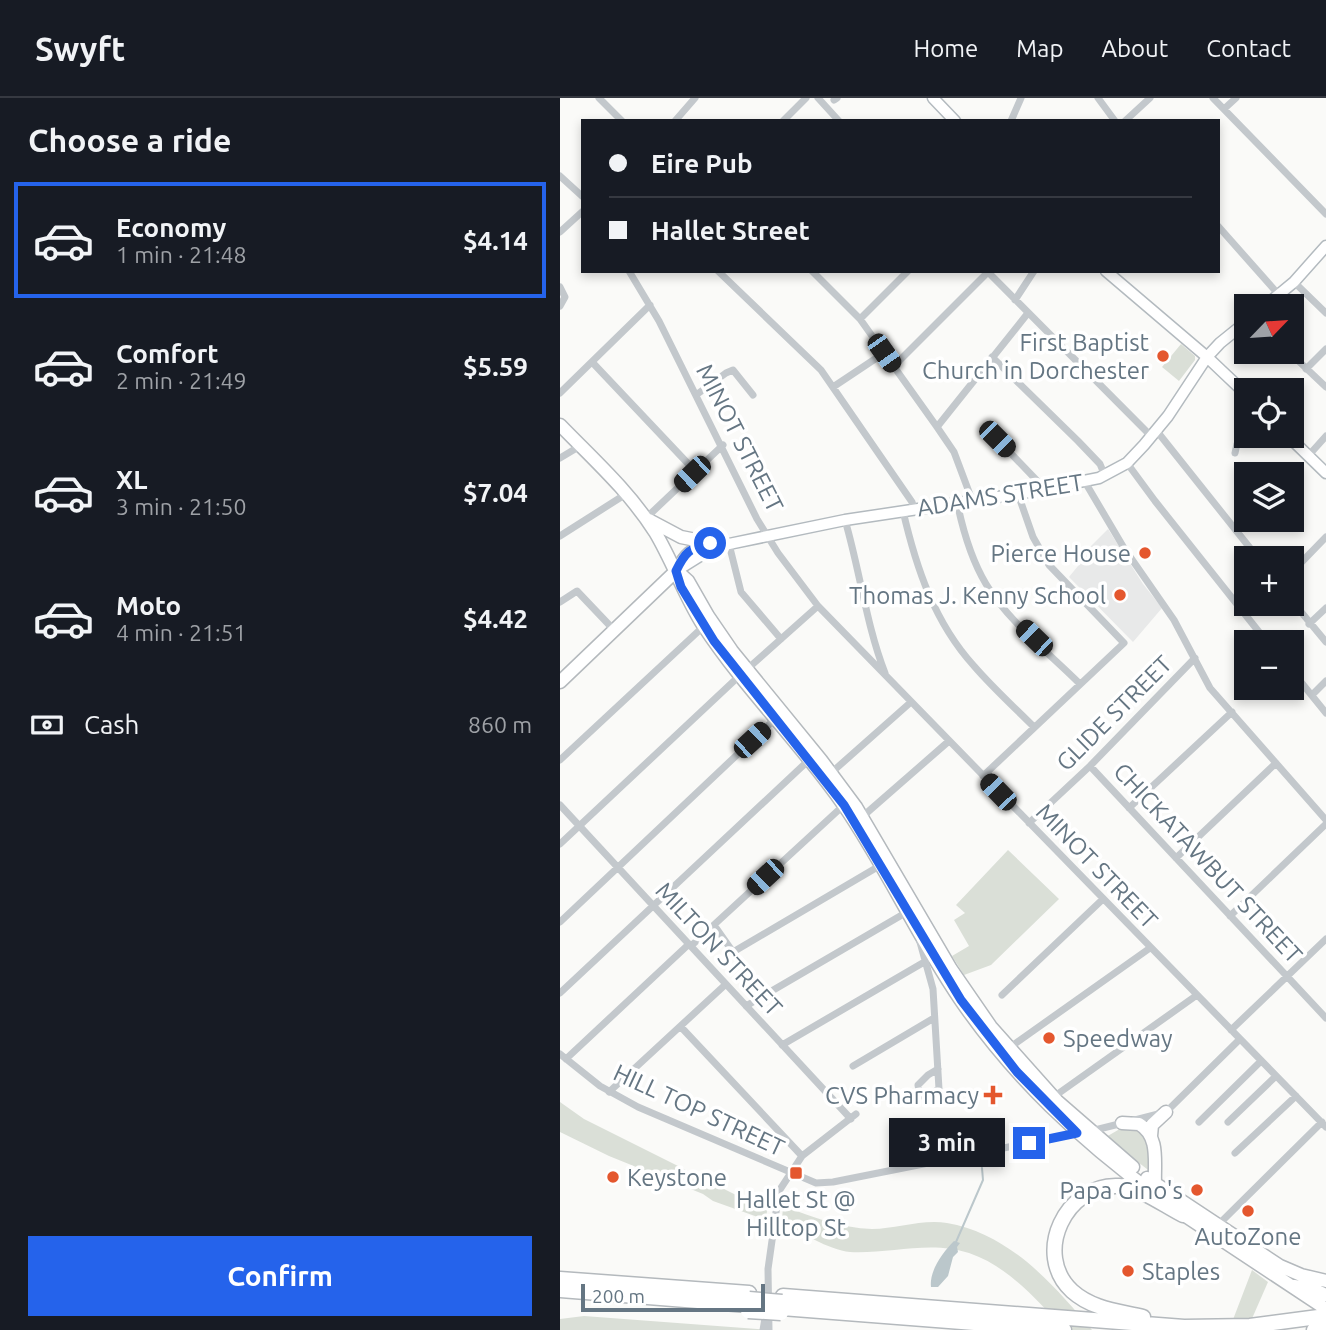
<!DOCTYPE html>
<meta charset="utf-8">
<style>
:root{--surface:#171b24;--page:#242831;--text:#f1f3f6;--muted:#9ea1a6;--line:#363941;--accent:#2563eb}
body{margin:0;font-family:Ubuntu,sans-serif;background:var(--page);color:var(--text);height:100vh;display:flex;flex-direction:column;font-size:26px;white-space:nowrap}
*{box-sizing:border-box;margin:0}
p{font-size:23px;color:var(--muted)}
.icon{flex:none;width:38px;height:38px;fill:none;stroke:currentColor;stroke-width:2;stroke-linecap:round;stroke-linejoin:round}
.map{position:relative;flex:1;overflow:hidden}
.details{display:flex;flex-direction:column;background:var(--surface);width:560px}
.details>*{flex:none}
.guide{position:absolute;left:21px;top:21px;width:639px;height:154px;border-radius:0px;box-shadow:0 4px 10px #0003;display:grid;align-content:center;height:154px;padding:0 28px;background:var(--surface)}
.needle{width:46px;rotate:65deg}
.buttons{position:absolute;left:674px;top:196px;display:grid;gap:14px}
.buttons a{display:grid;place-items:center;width:70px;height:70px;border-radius:0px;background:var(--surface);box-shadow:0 4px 10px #0003;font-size:35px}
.scale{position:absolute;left:21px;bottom:18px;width:184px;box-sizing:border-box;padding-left:7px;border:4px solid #657683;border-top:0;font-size:19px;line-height:24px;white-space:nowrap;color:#657683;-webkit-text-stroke:5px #fff;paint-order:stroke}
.end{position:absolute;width:32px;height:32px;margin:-16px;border:9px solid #2563eb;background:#fff;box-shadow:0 0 0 4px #fff}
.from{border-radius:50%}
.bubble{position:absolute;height:49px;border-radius:0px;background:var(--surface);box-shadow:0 4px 10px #0003;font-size:23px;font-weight:700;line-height:49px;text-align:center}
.car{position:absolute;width:21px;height:42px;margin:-21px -10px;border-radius:9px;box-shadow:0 0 5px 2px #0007;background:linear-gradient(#222 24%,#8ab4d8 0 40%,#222 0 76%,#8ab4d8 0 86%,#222 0)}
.guide b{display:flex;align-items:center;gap:24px;height:66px;font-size:26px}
.guide b+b{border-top:2px solid var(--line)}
.guide i{width:18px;height:18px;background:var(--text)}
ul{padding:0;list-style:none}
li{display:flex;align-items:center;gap:21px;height:116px;margin:0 14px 10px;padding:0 14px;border:4px solid transparent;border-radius:0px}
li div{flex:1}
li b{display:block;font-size:26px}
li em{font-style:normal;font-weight:700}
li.active{border-color:var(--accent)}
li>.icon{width:63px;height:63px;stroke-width:1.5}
h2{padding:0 28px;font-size:32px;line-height:84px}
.pay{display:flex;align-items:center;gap:18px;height:77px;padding:0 28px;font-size:26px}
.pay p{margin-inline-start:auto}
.action{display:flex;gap:14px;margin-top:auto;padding:14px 28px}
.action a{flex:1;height:80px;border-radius:0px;background:var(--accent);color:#fff;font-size:28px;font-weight:700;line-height:80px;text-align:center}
header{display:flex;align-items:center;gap:42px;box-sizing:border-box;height:98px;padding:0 35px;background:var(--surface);border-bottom:2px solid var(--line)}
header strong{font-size:33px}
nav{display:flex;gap:38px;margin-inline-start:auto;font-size:24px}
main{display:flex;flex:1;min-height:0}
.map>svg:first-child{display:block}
.built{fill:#e8e9e9}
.green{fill:#dadfd7}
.water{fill:#bbc7cb}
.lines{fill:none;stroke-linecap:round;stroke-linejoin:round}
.stream{stroke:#bbc7cb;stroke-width:2}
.secondary-casing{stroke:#b3babf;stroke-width:13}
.trunk-casing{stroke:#b4b9bd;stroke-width:15}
.motorway-casing{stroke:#b4b9bd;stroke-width:17}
.minor{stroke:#c3c8cc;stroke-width:7}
.secondary{stroke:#fff;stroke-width:10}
.trunk{stroke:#fff;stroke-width:12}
.motorway{stroke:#fff;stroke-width:14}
.motorway-bridge-casing{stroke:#b4b9bd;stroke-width:17;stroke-linecap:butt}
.motorway-bridge{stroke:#fff;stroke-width:14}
.route{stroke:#2563eb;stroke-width:9}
.poi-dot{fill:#e4572e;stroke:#fff;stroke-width:2.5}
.labels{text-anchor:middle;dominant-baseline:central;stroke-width:7;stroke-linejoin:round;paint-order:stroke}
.poi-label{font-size:24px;fill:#657683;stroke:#fff;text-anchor:end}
.street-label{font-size:24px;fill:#657683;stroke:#fff}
</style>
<header>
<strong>Swyft</strong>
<nav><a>Home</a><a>Map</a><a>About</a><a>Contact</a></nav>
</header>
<main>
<section class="details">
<h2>Choose a ride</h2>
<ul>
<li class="active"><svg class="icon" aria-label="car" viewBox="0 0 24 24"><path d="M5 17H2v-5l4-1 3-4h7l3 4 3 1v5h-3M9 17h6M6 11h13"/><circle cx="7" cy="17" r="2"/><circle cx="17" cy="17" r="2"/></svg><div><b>Economy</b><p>1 min · 21:48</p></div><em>$4.14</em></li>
<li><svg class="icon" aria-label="car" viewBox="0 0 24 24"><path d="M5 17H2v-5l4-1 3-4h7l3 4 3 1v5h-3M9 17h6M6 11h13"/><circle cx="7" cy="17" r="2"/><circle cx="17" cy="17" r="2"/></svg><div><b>Comfort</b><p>2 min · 21:49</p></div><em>$5.59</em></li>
<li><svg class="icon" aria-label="car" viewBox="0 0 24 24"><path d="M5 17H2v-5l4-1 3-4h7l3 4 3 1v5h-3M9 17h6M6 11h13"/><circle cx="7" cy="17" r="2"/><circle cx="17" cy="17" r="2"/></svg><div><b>XL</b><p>3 min · 21:50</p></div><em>$7.04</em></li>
<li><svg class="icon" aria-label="car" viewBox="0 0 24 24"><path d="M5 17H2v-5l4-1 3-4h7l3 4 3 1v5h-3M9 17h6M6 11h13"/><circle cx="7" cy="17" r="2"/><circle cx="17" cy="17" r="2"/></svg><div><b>Moto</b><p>4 min · 21:51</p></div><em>$4.42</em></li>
</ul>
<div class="pay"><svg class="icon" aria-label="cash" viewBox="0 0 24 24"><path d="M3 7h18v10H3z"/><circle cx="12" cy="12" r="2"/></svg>Cash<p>860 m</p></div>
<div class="action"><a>Confirm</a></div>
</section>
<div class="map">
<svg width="766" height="1232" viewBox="0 0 766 1232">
<rect width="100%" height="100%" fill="#fafaf8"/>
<path class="built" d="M 548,431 L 583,486 L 602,510 L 573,544 L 509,479 L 527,457 L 525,454 Z"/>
<path class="green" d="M 621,246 L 635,258 L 635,262 L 619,283 L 602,269 Z
M 448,752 L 499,801 L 431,867 L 404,877 L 392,858 L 409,848 L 394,822 L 405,815 L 396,807 Z
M 0,1004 L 24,1021 L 188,1103 L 199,1107 L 202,1102 L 208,1103 L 206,1122 L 153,1103 L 143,1096 L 49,1058 L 0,1034 Z
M 578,1030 L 587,1038 L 592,1075 L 546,1039 L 558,1032 Z
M 223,1108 C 252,1119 281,1130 312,1131 C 336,1131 362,1121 387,1125 C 450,1136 493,1186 532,1232 L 505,1232 C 478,1203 448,1168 409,1155 C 371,1142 329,1156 290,1154 C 269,1152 239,1134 222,1122 Z
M 692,1172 L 708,1184 L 687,1232 L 669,1232 Z
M 24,1218 L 211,1232 L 0,1232 L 0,1221 Z"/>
<path class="water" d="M 394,1143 L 400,1145 L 397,1149 L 398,1154 L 393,1159 L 388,1178 L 378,1189 L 371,1189 C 369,1173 383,1154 394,1143 Z"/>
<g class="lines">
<path class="stream" d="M 396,1144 L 423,1082 L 422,1070"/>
<g class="secondary-casing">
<path id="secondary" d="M 373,0 L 395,23
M 546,173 L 647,259 L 686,296
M 705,208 L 734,184 L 766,148
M 728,338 L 766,375
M 116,473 L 140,458 L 169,446 L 285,422 L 458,396 L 539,380 L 567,365 L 584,347 L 608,318 L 647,259 L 660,245 L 686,224
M 116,473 C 124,456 131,450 149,445"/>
</g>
<g class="trunk-casing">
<path id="trunk" d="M 0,327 C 33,361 69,393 95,434 C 113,464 124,497 143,527 C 185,591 240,644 283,706 C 326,768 357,838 400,901 C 454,980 521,1042 597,1098
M 89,422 L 121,439 L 151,445
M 117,473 L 128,483 L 148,518 L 172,553 L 261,662 L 296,709 L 391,871 L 431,929 L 497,1003 L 573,1069
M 0,584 L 116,473
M 562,1025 L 579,1026 C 600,1038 594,1065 595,1085
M 591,1038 L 592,1027 L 606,1014
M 587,1080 L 720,1168 L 741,1177 L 766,1183
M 618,1113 L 766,1211
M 734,1188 L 753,1191 L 766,1197"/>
</g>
<g class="motorway-casing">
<path id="motorway" d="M 0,1181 L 189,1195
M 0,1192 L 188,1207
M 223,1198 L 624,1229 L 690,1228 L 766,1218
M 222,1210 L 504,1232
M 583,1219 C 558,1213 532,1211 512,1193 C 472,1156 506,1085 559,1088 C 582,1090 603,1107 623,1117
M 754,1232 L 766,1229"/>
</g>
<path class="minor" d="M 39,0 L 62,23
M 258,0 L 279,23
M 538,0 L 555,23
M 653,0 L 766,116
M 274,2 L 277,0
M 664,11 L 676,0
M 115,23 L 135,0
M 223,23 L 246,0
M 451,23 L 461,0
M 565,23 L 590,0
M 0,78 L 23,99
M 658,128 L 719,197
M 0,134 L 23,113
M 69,173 L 99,223 L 197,421 L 218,455 L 258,508 L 766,1029
M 158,173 L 261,272 L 352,404 L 354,411
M 252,173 L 300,221 L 377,329 L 394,354 L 412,402
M 427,173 L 591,338
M 734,184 L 766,215
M 0,189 L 5,199 L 0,208
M 455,202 L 474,173
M 300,221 L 348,173
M 729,254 L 766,289
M 432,259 L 518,343 L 540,366 L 545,378
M 32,264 L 135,373
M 334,268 L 428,174
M 746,271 L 766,251
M 273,289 L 324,255
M 0,295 L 90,207
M 136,297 L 166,275 L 173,272 L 193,297
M 377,329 L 468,215
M 596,332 L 698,460
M 437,341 L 485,391
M 675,355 L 677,346 L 686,338
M 749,357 L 766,338
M 0,360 L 20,348
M 567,365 L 595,403 L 707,544
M 525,384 L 564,450 L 614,522 L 650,590 L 766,722
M 397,404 C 403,433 411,461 426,486 C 448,523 490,556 520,586
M 343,413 C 356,469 374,524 414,568 C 433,590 454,609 474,629
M 86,420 L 163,347
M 285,422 C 300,473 306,526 325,575
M 0,438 L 66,396
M 169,446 L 181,494 L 221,541
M 732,474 L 766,439
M 732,503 L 766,544
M 0,504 L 17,493 L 55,533
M 749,526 L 766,510
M 732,573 L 766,615
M 752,597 L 766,583
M 0,662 L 144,528
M 530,668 L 766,920
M 271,675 L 351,604
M 423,678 L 564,545 L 489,467 L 473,439 L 458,396
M 0,707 L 291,1021
M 569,710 L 672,614
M 302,719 L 389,643
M 469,725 L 530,668 L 635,560
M 0,746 L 176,581 L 258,508
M 616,760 L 716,665
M 670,818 L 766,726
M 0,824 L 216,620
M 154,827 L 173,854 L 321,767
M 360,844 L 373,891 L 379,991 L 367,998 L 360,998 L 358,987 L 368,977 L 378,971
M 131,848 L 284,707
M 0,895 L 250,661
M 442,897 L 543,801
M 186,908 L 347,814
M 121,929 L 242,1058
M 671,932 L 766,841
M 222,947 L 366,863
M 449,950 L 590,850
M 0,956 L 40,988 L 78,1009 L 256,1085 L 273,1084 L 519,1035
M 6,961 L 129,846
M 293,968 L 374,920
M 49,994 L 166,886
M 492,1000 L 637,897
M 575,1022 L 606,1014 L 680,941
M 639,1024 L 701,963
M 668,1024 L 716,978
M 531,1033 L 563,1025
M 675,1055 L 736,998
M 658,1127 L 762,1024
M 203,1232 L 206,1214
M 209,1232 L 208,1171 L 219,1093 L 242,1058 L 296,1016"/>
<use href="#secondary" class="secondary"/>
<use href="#trunk" class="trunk"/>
<use href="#motorway" class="motorway"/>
<g class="motorway-bridge-casing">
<path id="motorway-bridge" d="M 189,1201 L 222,1204
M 188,1213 L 221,1215"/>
</g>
<use href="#motorway-bridge" class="motorway-bridge"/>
</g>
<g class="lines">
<path class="route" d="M 150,445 C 130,450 125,454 116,473 L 121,489 L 154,543 L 284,707 L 401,902 L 457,974 L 517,1035 L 469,1045"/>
</g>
<g class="poi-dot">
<circle cx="603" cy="258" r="7"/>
<circle cx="585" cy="455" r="7"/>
<circle cx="560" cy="497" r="7"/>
<circle cx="489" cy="940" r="7"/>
<path d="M429.5 986.5h7v7h7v7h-7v7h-7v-7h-7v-7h7z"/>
<rect x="229" y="1068" width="14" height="14" rx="3.5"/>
<circle cx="53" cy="1079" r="7"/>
<circle cx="637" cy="1092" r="7"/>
<circle cx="688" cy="1113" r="7"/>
<circle cx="568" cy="1173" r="7"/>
</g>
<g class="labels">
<g class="poi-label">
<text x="589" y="244">First Baptist<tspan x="589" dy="28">Church in Dorchester</tspan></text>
<text x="571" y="455">Pierce House</text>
<text x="546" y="497">Thomas J. Kenny School</text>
<text x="503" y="940" text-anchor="start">Speedway</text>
<text x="419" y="997">CVS Pharmacy</text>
<text x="67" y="1079" text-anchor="start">Keystone</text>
<text x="623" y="1092">Papa Gino's</text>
<text x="236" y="1101" text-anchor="middle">Hallet St @<tspan x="236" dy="28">Hilltop St</tspan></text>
<text x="688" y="1138" text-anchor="middle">AutoZone</text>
<text x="582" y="1173" text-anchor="start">Staples</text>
</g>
<g class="street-label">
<text transform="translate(180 340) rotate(63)">MINOT STREET</text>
<text transform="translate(440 397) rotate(-9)">ADAMS STREET</text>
<text transform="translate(554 615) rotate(-45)">GLIDE STREET</text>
<text transform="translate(648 765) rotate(47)">CHICKATAWBUT STREET</text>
<text transform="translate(537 768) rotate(46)">MINOT STREET</text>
<text transform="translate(159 851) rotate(47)">MILTON STREET</text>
<text transform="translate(139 1012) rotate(25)">HILL TOP STREET</text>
</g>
</g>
</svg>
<div class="buttons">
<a><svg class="needle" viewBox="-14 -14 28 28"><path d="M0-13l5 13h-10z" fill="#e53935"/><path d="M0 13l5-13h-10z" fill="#9ea1a6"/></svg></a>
<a><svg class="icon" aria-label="locate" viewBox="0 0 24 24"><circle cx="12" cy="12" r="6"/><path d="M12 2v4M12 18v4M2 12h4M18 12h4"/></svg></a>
<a><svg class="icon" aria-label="layers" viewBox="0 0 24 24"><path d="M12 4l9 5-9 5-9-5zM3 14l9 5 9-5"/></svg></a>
<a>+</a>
<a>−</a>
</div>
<div class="scale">200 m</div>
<i class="end from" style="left:150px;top:445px"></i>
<i class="end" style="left:469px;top:1045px"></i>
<div class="bubble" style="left:329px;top:1020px;width:116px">3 min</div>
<i class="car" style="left:324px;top:255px;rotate:145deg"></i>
<i class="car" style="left:437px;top:341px;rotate:135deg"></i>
<i class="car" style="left:132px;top:376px;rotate:226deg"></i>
<i class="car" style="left:474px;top:540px;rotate:314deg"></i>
<i class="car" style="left:192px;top:642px;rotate:47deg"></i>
<i class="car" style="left:438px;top:694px;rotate:316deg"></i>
<i class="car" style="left:205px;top:779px;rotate:227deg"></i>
<div class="guide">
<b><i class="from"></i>Eire Pub</b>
<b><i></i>Hallet Street</b>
</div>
</div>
</main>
